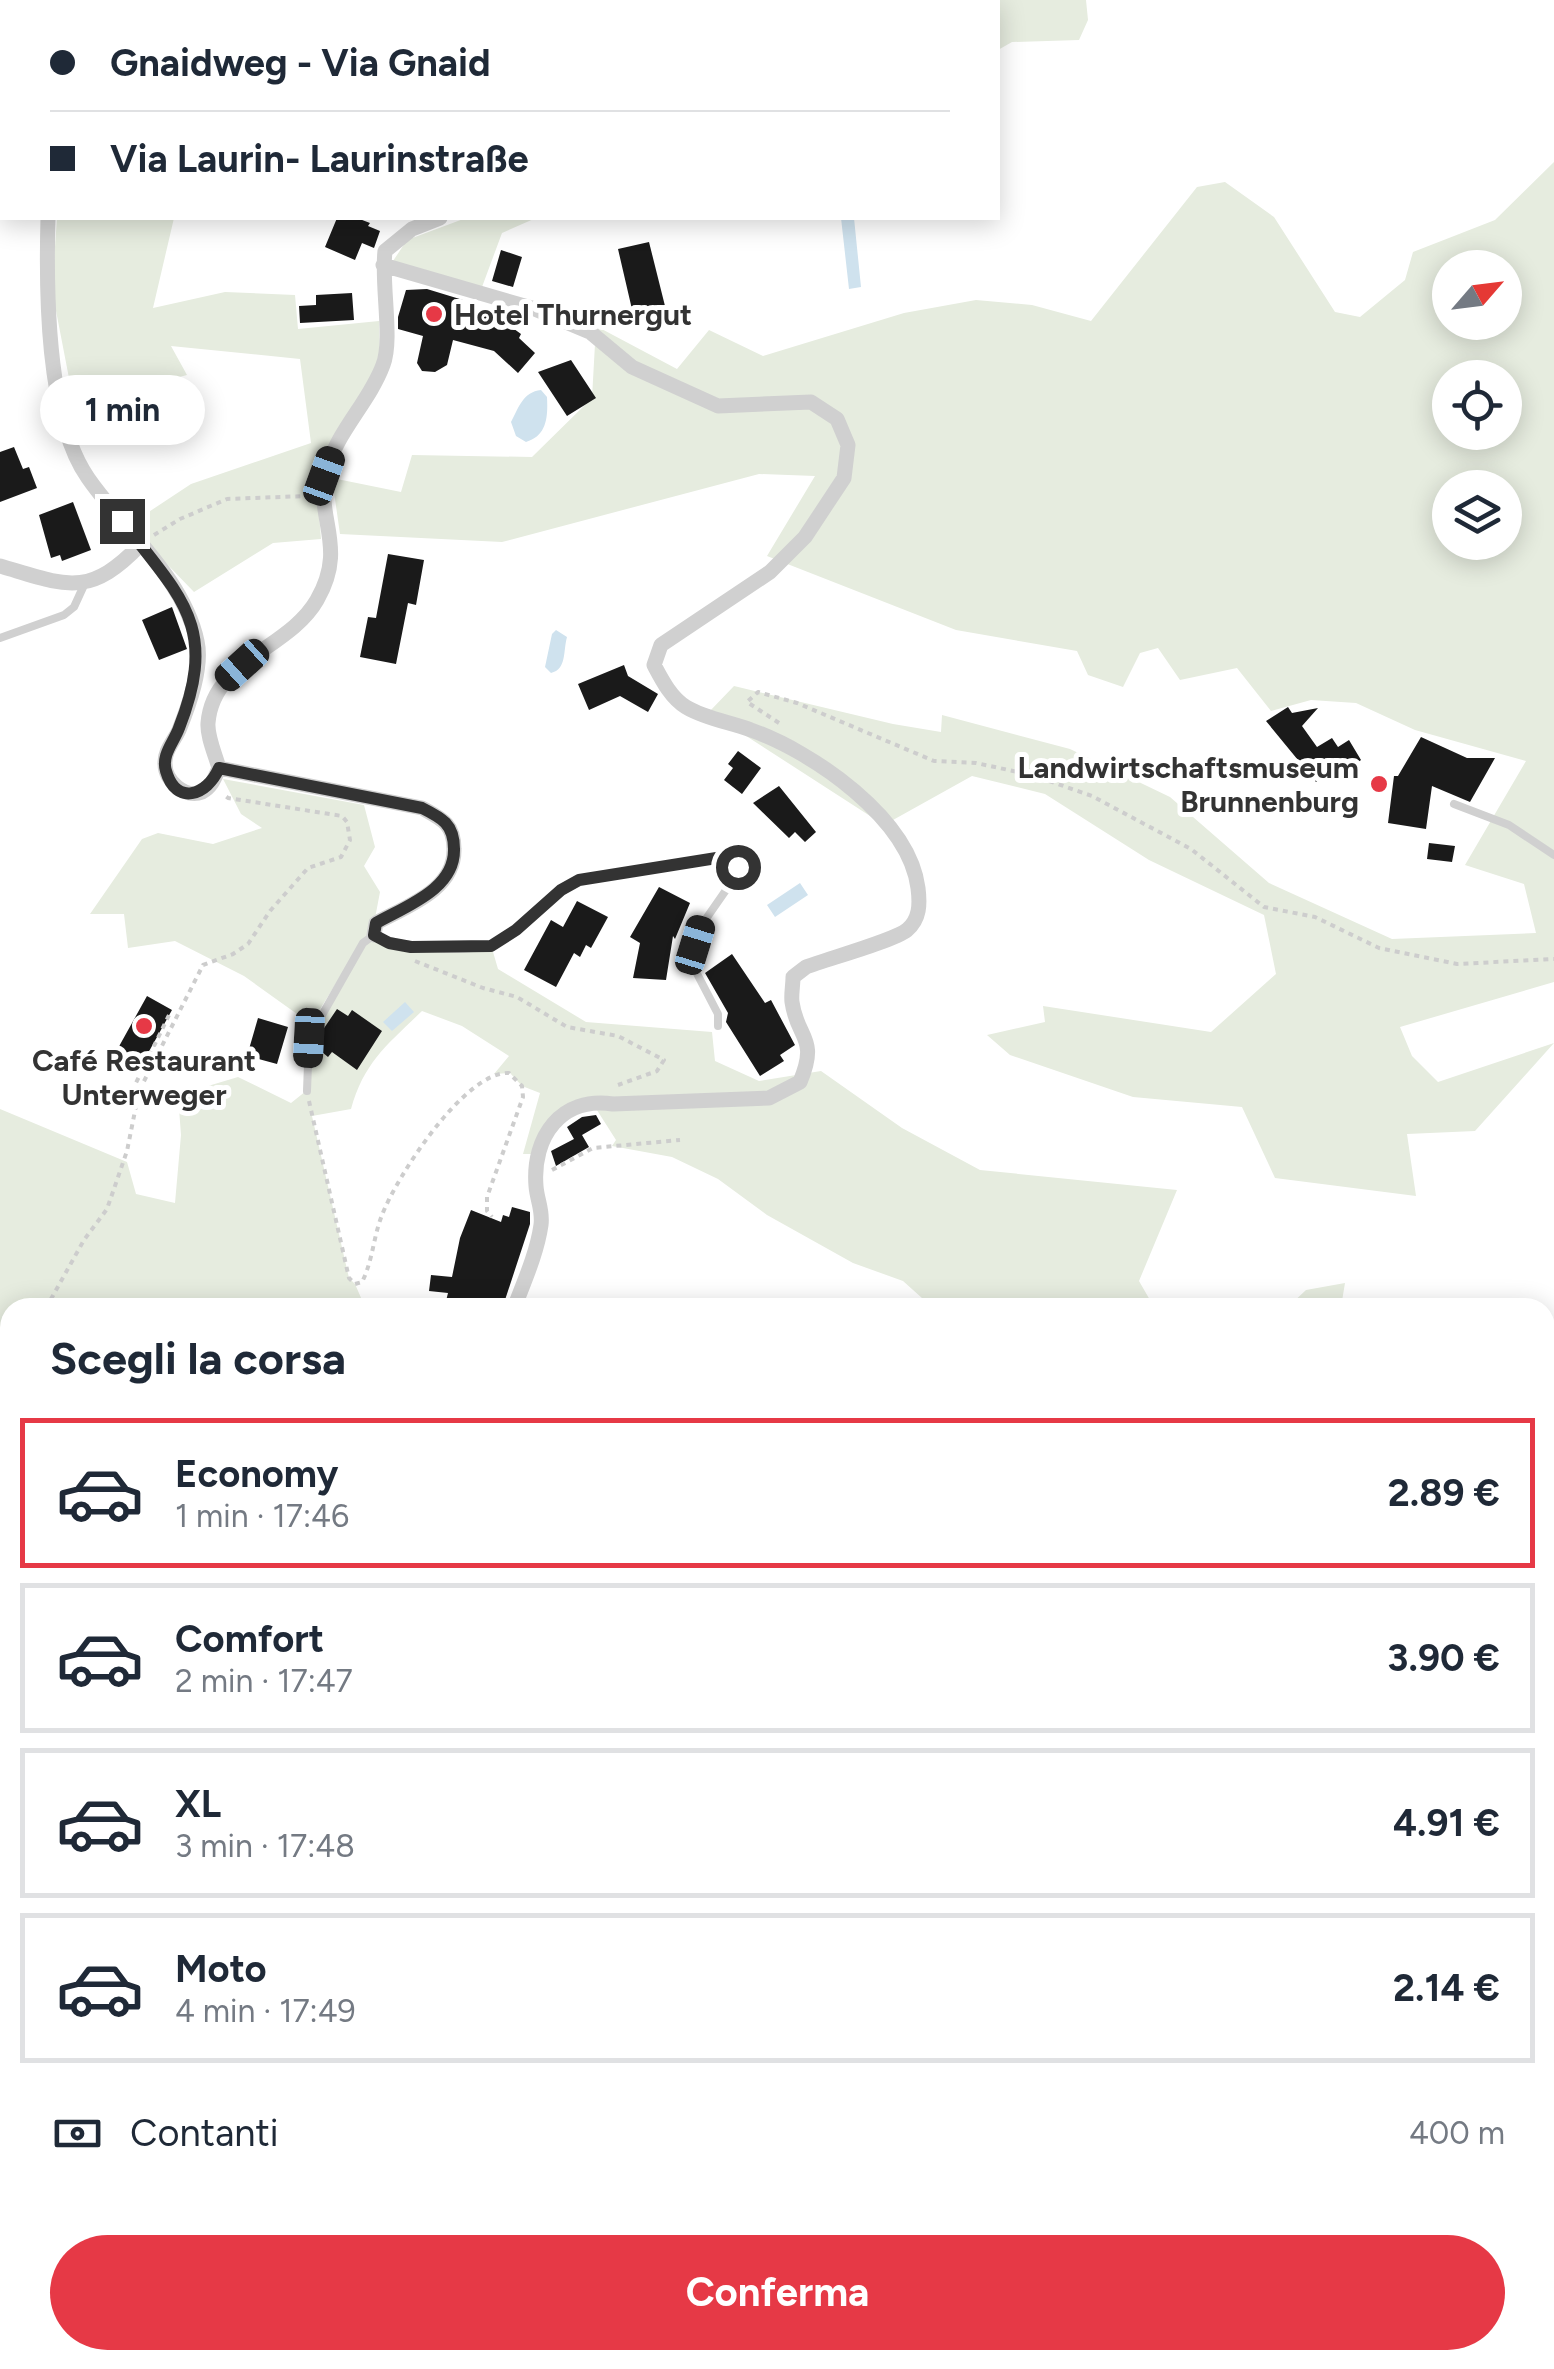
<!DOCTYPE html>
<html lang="it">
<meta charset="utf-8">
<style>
:root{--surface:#fff;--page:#f6f6f7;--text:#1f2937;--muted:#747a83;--line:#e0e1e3;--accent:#e63946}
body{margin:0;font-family:Figtree,sans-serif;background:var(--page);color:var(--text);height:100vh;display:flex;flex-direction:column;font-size:38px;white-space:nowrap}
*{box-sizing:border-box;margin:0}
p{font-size:32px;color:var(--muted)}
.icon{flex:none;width:55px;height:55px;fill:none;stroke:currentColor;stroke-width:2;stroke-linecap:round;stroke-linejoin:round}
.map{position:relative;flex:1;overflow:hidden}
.drawer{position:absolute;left:0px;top:1298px;width:1555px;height:1072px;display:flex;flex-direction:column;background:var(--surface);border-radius:30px 30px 0 0;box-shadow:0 5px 25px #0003}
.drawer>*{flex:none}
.banner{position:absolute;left:0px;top:0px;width:1000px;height:220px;box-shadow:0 5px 25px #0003;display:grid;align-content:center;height:220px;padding:0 50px;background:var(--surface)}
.needle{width:65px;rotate:62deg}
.fabs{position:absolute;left:1432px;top:250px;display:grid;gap:20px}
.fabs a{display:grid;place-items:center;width:90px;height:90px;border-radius:50%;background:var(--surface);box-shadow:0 5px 25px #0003;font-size:50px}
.end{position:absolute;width:45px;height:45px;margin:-22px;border:12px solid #333;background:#fff;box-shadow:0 0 0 5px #fff}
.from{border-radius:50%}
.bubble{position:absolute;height:70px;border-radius:35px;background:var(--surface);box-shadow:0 5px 25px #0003;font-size:32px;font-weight:700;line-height:70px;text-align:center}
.car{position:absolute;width:30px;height:60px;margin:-30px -15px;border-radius:12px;box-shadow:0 0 8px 2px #0007;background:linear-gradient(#222 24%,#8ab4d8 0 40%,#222 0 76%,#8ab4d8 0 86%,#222 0)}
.banner b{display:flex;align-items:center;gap:35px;height:95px;font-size:38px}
.banner b+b{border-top:2px solid var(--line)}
.banner i{width:25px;height:25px;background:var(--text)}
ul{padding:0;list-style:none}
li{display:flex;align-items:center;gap:30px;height:150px;margin:0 20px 15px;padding:0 30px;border:5px solid var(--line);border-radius:0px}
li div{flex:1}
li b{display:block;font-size:38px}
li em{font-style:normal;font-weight:700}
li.current{border-color:var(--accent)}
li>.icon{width:90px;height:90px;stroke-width:1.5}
h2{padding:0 50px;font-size:45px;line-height:120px}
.pay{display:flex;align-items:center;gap:25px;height:110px;padding:0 50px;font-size:38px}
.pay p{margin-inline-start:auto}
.action{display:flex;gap:20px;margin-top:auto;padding:20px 50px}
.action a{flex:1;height:115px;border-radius:60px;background:var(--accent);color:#fff;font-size:40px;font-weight:700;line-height:115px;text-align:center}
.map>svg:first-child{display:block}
.green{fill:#e6ecdf;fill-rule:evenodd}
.water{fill:#cfe2ee}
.building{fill:#1a1a1a}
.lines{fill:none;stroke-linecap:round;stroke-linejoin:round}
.path{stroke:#cdcdcd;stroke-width:4;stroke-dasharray:5 5;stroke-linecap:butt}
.lane{stroke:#d0d0d0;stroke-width:8}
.street{stroke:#d0d0d0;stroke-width:15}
.secondary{stroke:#bdbdbd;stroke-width:22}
.route{stroke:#333;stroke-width:12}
.poi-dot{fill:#e63946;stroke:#fff;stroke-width:4}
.labels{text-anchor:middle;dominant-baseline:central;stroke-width:10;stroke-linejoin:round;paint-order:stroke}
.poi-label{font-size:30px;font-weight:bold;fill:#333;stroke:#fff;text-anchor:start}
</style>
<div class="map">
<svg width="1554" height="2369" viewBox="0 0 1554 2369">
<rect width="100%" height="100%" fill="#fff"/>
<path class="green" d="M 538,0 L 1086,0 L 1088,20 L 1079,40 L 1012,42 L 998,50 L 998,2 L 537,2 Z
M 1554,162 L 1554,982 L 1400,1027 L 1412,1056 L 1438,1082 L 1554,1043 L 1475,1131 L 1407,1134 L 1416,1196 L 1275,1178 L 1242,1107 L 1133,1097 L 1010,1055 L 987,1035 L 1045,1022 L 1043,1006 L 1211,1032 L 1276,974 L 1264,915 L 1149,860 L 1045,794 L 972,776 L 884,825 L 709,712 L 734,686 L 893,724 L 941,732 L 942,715 L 1070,749 L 1170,797 L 1269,883 L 1392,939 L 1536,933 L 1524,884 L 1465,865 L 1526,761 L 1415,730 L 1356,703 L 1311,700 L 1271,711 L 1237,668 L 1180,680 L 1158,648 L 1140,653 L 1123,687 L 1088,675 L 1077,651 L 956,630 L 767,556 L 815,476 L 759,474 L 502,542 L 340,534 L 332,478 L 401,492 L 412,455 L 532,457 L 592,398 L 596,326 L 677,369 L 709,330 L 763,356 L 904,313 L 976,300 L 1032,305 L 1091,321 L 1197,187 L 1225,182 L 1274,217 L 1335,312 L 1360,317 L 1405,280 L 1413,252 L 1495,220 ZM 1450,268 L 1505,268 L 1505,322 L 1450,322 ZM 1450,378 L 1505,378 L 1505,432 L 1450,432 ZM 1450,488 L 1505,488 L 1505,542 L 1450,542 Z
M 57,218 L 174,218 L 153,308 L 225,292 L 295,295 L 298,329 L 379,321 L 380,359 L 316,476 L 321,539 L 273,543 L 194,592 L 129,525 L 191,484 L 311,443 L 300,359 L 171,346 L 187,375 L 74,404 L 52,290 Z
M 466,218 L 536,218 L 502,233 L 482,287 L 393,261 L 407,240 Z
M 223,779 L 364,805 L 375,847 L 364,866 L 380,892 L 372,934 L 411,947 L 491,945 L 498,969 L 586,1022 L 712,1032 L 715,1061 L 759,1081 L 821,1071 L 902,1128 L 980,1170 L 1177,1190 L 1139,1281 L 1154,1307 L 932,1307 L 903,1281 L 853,1263 L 767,1215 L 718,1179 L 672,1157 L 612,1146 L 616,1140 L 595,1107 L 579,1105 L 537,1154 L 523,1154 L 540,1093 L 522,1086 L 510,1073 L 494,1074 L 509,1056 L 462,1026 L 422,1011 C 388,1044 364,1062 351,1109 L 312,1116 L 349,1278 L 355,1284 L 365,1307 L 10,1308 L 10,1620 L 0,1616 L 0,1109 L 127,1162 L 136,1194 L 175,1203 L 181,1135 L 178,1095 L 238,1077 L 291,1103 L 306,1091 L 309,1038 L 362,941 L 311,1024 L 244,976 L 175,941 L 128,948 L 124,914 L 90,914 L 142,839 L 158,833 L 213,844 L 262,828 L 241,814 Z
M 1345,1283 L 1341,1307 L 1288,1307 L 1306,1290 Z
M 1545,1866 L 1554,1877 L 1554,2114 L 1545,2146 Z
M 10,2201 L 10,2288 L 0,2283 L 0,2226 Z
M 1221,2360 L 1287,2360 L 1286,2369 L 1219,2369 Z
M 1298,2360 L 1374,2361 L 1376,2369 L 1314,2369 Z"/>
<path class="water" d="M 841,218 L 854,218 L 861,287 L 849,289 Z
M 541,390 L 547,397 C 548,417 547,436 526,442 L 516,436 L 511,422 C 519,407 523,392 541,390 Z
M 556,630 L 567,637 C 563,651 567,669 551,673 L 545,667 L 552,634 Z
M 800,883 L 808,895 L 775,917 L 767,905 Z
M 405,1002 L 414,1012 L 392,1031 L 383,1022 Z"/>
<path class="building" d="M 337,218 L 357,218 L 370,223 L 368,226 L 380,231 L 374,248 L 362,243 L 355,260 L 325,247 Z
M 649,242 L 666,310 L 634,318 L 618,249 Z
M 501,250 L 522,257 L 513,287 L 492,281 Z
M 427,289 L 463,300 L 461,310 L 502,320 L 521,334 L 519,338 L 535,353 L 518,373 L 494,351 L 453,340 L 447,365 L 435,372 L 422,371 L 417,363 L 423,336 L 398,329 L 398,317 L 406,290 Z
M 352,293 L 354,320 L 300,323 L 299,306 L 316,305 L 316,295 Z
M 571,360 L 596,398 L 567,416 L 538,372 Z
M 14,447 L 23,469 L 29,467 L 37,488 L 0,502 L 0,452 Z
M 73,502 L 91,550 L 62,561 L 60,555 L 51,558 L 39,515 Z
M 388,554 L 424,560 L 416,605 L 408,603 L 396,664 L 360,657 L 368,617 L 376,618 Z
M 172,607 L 187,649 L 159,660 L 142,620 Z
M 624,665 L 628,676 L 658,694 L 648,712 L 620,696 L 589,710 L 578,684 Z
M 1288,707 L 1292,713 L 1318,708 L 1302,726 L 1317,747 L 1332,738 L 1338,747 L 1349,740 L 1361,760 L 1345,773 L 1339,766 L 1316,782 L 1266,721 Z
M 1421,737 L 1467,758 L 1495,758 L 1470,802 L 1432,786 L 1426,829 L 1388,823 L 1394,776 L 1398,776 Z
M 738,751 L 761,768 L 742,794 L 724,780 L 733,768 L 728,764 Z
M 779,786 L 816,832 L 805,842 L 795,832 L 789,838 L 753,803 Z
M 1429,843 L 1455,846 L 1452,862 L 1427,859 Z
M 659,887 L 690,903 L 675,939 L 673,936 L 666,980 L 633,978 L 640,943 L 630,937 Z
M 577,901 L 608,917 L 591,948 L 586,945 L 580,957 L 574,953 L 556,987 L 524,970 L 551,920 L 563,927 Z
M 732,954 L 765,1003 L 771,1000 L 795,1045 L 780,1055 L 784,1061 L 760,1076 L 726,1022 L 728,1013 L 705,973 Z
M 147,996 L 172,1010 L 142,1064 L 117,1050 Z
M 337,1009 L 348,1016 L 352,1010 L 382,1031 L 357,1070 L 332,1052 L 328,1057 L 316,1047 L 316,1040 Z
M 258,1018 L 288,1027 L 277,1064 L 247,1056 Z
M 596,1115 L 601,1124 L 582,1135 L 589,1147 L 556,1166 L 551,1151 L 574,1139 L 567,1127 L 582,1117 Z
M 512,1207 L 530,1212 L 530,1224 L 505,1300 L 497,1306 L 482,1303 L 481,1308 L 460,1308 L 461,1304 L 446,1301 L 448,1293 L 429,1291 L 431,1275 L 452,1277 L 460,1238 L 471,1210 L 501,1222 L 503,1215 L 509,1217 Z"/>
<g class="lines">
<path class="path" d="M 154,535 L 180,519 L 227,499 L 306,496
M 779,723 L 747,702 L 758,692 L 797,703 L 934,761 L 976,763 L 1032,775 L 1092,796 L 1191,849 L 1264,907 L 1315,917 L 1379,948 L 1457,964 L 1554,959
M 415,961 L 483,988 L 517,997 L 567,1027 L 618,1036 L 664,1060 L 657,1071 L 618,1085
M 139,1091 L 135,1085 L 169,1015
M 309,1101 L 349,1278 L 355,1284 L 362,1282 C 373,1260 373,1238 382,1215 C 397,1176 465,1071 509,1073 L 522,1086 L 523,1097 L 487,1197 L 487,1211 L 492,1217
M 552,1170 L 593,1148 L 680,1140
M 46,1308 L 84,1240 L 107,1209 L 127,1151 L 139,1091 L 203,965 L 233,954 L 248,944 L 270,911 L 308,868 L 341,857 L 350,840 L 347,822 L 342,816 L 228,798 L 223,794
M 0,1446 L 10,1406
M 1545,2018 L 1554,2018
M 1306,2360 L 1316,2369
M 875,2369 L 879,2360
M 1182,2369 L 1183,2360
M 1207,2369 L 1208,2360"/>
<path class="lane" d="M 0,638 L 64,615 L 74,607 L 85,583
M 1454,804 L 1509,825 L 1554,855
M 307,1091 L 309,1038 L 363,943 L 374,935 C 398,947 463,953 490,945 C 499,943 510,935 517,929 C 539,913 555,893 579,881 L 729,856 L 738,867 L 733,880 L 701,926 L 692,964 L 718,1014 L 718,1026
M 1534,2369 L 1536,2360"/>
<path class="street" d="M 257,0 L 258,2
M 644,2 L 645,0
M 48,218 C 46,289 46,418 88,478 C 124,530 183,577 197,641 C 203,667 189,705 179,730 C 174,741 164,751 165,764 C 165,781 185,799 202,792 C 212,787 215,777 219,768
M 383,265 L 535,309 L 590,332 L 632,367 L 718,406 L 811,402 L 837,419 L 848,445 L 844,478 L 805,537 L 770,572 L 661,645 L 654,665 C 662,680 671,698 686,707 C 706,719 730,722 751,730 C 813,752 909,818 918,888 C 920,904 920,919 907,930 C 893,941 827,959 806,967 L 793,977 C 793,985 791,995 792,1002 C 797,1039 819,1037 800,1082 L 769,1098 L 613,1104 C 561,1096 532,1137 536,1186 C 537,1200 543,1210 541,1225 C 537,1253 524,1282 514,1308
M 0,566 C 65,585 88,599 140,545
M 219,768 C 215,754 207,736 208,723 C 213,660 289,649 317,600 C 348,546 315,519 326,473 C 335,433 369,403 383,365 C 393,340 381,284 385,251 L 412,229 L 440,218
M 219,768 L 422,808 C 442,819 454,824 454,849 C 455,890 407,906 376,923 L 374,935
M 1545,1455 L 1554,1445
M 1545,1617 L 1554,1633
M 1545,1811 L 1554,1848
M 1545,2160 L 1554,2135
M 291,2369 L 293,2360"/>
<path class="secondary" d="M 1545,2259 L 1554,2242
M 1520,2369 L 1522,2360"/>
</g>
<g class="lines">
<path class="route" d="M 122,521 C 181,598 219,626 179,728 C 174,742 161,755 166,771 C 176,806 207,796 219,768 L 422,808 C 442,818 454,824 454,849 C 455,889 406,906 376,923 L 374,935 L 389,943 L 411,947 L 491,946 L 516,930 L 561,890 L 579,880 L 729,856 L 738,867"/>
</g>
<g class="poi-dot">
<circle cx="434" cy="314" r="10"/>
<circle cx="1379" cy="784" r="10"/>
<circle cx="144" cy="1026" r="10"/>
</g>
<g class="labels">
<g class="poi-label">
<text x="454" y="314">Hotel Thurnergut</text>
<text x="1359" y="767" text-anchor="end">Landwirtschaftsmuseum<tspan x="1359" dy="34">Brunnenburg</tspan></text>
<text x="144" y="1060" text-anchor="middle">Café Restaurant<tspan x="144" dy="34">Unterweger</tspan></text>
</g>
</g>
</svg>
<div class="fabs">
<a><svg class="needle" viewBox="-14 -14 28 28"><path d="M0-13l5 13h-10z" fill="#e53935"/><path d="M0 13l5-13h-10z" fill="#747a83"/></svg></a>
<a><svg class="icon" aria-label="locate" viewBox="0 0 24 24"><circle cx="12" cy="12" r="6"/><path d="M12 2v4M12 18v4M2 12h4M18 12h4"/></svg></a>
<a><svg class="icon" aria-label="layers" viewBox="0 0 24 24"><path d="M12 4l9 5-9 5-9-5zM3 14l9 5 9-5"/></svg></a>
</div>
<i class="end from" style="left:738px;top:867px"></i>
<i class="end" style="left:122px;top:521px"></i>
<div class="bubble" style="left:40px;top:375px;width:165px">1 min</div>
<i class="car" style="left:324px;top:476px;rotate:20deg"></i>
<i class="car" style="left:242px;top:665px;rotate:228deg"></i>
<i class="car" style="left:695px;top:945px;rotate:17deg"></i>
<i class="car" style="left:309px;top:1038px;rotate:183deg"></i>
<div class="banner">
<b><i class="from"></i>Gnaidweg - Via Gnaid</b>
<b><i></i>Via Laurin- Laurinstraße</b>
</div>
<section class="drawer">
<h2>Scegli la corsa</h2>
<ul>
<li class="current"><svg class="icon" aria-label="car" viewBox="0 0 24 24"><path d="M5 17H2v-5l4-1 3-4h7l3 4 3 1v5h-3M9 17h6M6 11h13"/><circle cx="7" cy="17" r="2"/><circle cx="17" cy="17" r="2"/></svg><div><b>Economy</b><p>1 min · 17:46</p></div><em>2.89 €</em></li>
<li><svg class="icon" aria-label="car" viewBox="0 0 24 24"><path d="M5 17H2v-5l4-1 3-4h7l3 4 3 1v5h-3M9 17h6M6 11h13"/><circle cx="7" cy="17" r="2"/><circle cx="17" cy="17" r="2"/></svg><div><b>Comfort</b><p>2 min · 17:47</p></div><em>3.90 €</em></li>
<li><svg class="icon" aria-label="car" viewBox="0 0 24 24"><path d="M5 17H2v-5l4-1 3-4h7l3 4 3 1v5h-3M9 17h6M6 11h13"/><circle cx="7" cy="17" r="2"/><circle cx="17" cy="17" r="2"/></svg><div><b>XL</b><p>3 min · 17:48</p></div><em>4.91 €</em></li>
<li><svg class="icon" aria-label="car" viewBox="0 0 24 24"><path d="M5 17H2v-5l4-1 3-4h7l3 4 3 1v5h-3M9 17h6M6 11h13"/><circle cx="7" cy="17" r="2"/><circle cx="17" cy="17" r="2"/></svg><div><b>Moto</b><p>4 min · 17:49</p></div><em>2.14 €</em></li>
</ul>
<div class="pay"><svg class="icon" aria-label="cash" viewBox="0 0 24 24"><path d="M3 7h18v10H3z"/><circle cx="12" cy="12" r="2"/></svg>Contanti<p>400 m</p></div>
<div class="action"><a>Conferma</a></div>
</section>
</div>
